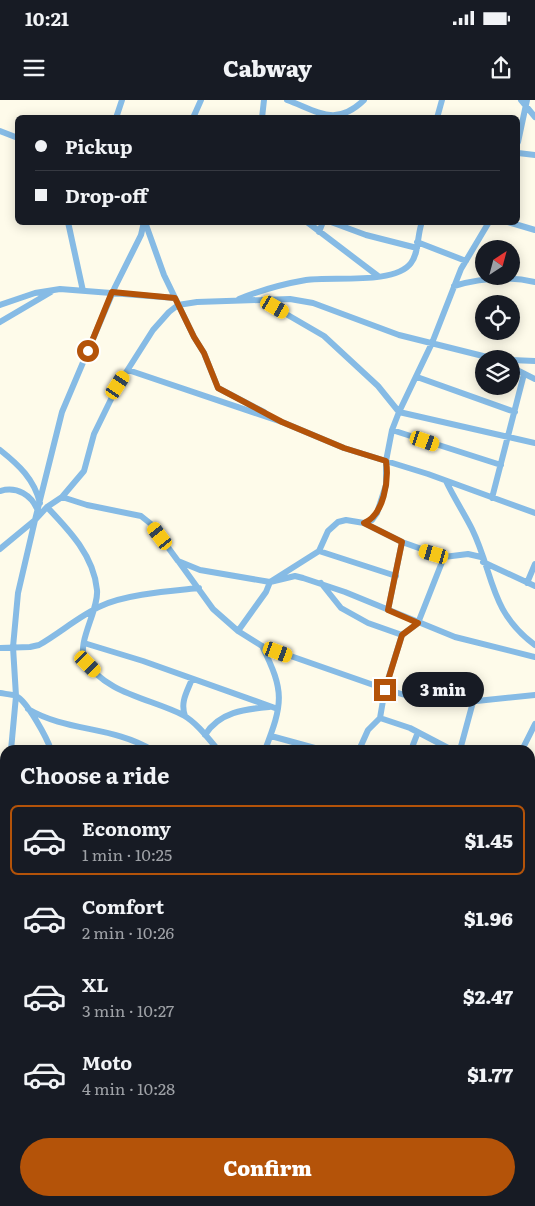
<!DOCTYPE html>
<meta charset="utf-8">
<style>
:root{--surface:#171b24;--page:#242831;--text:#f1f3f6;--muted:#9ea1a6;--line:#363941;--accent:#b45309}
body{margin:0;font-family:Literata,serif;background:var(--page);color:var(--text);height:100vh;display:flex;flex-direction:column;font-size:19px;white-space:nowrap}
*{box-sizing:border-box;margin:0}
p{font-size:16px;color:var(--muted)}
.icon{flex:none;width:28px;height:28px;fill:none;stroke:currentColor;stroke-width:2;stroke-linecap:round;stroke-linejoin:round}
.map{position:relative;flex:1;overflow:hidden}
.drawer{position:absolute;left:0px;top:645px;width:535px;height:461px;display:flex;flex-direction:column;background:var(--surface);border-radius:15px 15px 0 0;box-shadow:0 2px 12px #0003}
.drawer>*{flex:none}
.banner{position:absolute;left:15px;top:15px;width:505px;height:110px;border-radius:8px;box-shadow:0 2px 12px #0003;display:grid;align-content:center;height:110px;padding:0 20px;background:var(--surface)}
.needle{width:32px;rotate:36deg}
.controls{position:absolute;left:475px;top:140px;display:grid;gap:10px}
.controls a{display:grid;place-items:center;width:45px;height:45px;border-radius:50%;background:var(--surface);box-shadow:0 2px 12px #0003;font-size:25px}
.end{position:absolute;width:22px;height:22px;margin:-11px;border:6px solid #b45309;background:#fff;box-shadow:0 0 0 2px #fff}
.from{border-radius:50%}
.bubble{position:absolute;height:35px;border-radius:18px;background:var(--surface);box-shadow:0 2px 12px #0003;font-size:16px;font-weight:800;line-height:35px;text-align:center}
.car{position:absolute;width:15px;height:30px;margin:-15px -8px;border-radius:6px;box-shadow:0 0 4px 1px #0007;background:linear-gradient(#f5c518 24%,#345 0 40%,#f5c518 0 76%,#345 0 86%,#f5c518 0)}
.banner b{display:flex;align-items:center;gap:18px;height:48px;font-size:19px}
.banner b+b{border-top:1px solid var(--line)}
.banner i{width:12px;height:12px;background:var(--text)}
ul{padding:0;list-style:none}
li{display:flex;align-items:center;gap:15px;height:70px;margin:0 10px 8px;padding:0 10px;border:2px solid transparent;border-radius:8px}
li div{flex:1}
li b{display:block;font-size:19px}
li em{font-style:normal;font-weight:800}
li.selected{border-color:var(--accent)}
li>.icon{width:45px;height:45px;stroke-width:1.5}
h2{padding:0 20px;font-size:22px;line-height:60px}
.button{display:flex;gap:10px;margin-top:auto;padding:10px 20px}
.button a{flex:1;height:58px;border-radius:30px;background:var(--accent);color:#fff;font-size:20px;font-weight:800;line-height:58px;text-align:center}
.status{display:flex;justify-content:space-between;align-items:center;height:35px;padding:0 25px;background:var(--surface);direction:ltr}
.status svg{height:14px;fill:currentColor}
header{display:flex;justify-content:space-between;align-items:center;height:65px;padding:0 20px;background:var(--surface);font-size:22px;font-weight:800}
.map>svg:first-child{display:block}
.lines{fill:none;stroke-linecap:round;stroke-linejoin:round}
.minor{stroke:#86bbe5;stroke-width:6}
.route{stroke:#b45309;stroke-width:6}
</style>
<div class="status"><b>10:21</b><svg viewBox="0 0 49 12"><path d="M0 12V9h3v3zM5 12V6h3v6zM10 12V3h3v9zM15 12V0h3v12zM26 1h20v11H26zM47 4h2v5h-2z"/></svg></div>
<header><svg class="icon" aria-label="menu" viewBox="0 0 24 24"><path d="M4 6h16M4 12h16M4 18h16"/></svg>Cabway<svg class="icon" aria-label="share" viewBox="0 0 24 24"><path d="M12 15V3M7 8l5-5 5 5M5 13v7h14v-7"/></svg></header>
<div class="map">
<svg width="535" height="1106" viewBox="0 0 535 1106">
<rect width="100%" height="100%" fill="#fefbea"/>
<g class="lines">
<path class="minor" d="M 287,0 C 319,12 336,27 364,0
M 521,0 L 535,17
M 116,18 L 122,0
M 193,18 L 201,0
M 262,18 L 264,0
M 437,18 L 442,0
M 0,31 L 18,38
M 518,42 L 527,0
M 518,53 L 535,55
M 68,122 L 83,191
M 145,122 L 164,175 L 194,237 L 204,253 L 218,288 L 264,312
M 307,122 L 378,176
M 331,122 L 366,135 L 417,148
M 508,122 L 535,130
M 319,132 L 323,122
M 417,142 L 466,161
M 454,186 C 481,178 508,176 535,182
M 239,199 C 261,190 283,184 306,180 C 332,176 395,185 411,163 C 419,153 417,135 422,122
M 262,200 L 324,236 L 378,286 L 399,312 L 535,343
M 0,205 L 35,193 L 60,189 L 175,198
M 0,222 L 51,192
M 511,260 L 535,261
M 511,267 L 535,279
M 128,270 L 282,322 L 344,348 L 428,374 L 535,413
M 417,277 L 515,312
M 392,330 L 501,365
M 0,350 C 19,365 34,379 40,403
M 446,381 C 454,398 464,413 472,429 C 494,474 489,511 535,545
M 0,391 C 17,386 32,395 38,411
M 62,397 L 87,405 L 141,416 L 151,424 L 178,461 L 200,470 L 270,482 L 295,476 L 303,478 L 345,492 L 455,537 L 535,557
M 492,398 L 524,274
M 47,407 C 69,430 94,456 97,490 C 99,510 76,543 85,560 C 104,593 152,599 183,615 C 197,623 208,638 218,650
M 364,423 L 372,420 L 377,413 L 386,385 L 386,361 L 392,330 L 399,312 L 432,243 L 461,169 L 489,122
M 0,449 L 35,420 L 62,312 L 115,187 L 141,135 L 144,122
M 319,451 L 396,476
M 179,462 L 213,509 L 238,531 L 262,546 L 385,589 L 428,602 L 448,604 L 535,595
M 483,462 L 535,486
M 321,483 L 341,508 L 368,523 L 402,535 L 418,523 L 444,457
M 527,483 L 535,464
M 388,510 L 402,442
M 238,531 L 266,492 L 270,482 L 319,451 L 328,431 L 338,422 L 346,420 L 364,423 L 402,442 L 444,457 L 468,454 L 481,457
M 84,543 L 143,561 L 275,608
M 262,546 C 285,592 283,603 265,650
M 0,548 L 30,547 L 39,545 C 60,533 79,516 101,506 C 126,494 171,491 199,488
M 0,593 C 4,594 12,594 16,596 C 27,601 47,638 51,650
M 28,609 C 67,632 113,626 152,650
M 185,616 C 180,602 187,592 192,579
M 380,618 L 410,628 L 452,650
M 205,635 C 219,612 245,609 269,607
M 271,636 L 322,650
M 11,650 L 16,596 L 13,547 L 18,493 L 35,420 L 47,407 L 62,397 L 84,371 L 94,334 L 118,285 L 153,230 L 169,212 L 178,205 L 197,202 L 290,199 L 313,203 L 399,235 L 495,259
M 359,650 L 368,630 L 380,618 L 385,589 L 402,535
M 411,650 L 418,632
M 460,650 L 473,602
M 522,650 L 535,624
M 0,700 L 5,683
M 530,733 L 535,735
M 0,772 L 5,774
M 530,794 L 535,794
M 0,858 L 5,849
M 0,876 L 5,878
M 530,879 L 535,872
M 530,889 L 535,888
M 530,900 L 535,900
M 530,919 L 535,922
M 0,960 L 5,960
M 0,980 L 5,984
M 530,987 L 535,990
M 0,1050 L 5,1052
M 0,1099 L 5,1098
M 124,1101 L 135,1106
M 400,1101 L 400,1106
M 6,1106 L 10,1101"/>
</g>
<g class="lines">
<path class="route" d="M 88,251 L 112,192 L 175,198 L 194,237 L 204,253 L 218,288 L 282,322 L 344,348 L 386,361 C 389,380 384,415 364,423 L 402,442 L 388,510 L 418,523 L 402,535 L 385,590"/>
</g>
</svg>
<div class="controls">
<a><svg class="needle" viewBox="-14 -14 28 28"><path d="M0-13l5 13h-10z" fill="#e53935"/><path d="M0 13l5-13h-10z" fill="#9ea1a6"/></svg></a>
<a><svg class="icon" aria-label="locate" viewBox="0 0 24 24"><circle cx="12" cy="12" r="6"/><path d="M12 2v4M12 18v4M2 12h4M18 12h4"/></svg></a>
<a><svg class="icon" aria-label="layers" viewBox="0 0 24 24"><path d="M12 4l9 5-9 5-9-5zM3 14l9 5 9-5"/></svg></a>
</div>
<i class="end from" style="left:88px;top:251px"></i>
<i class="end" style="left:385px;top:590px"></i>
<div class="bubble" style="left:402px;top:572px;width:82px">3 min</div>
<i class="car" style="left:275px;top:207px;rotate:120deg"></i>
<i class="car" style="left:118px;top:285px;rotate:33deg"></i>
<i class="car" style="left:425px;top:341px;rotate:109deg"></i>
<i class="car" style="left:160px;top:436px;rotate:323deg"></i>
<i class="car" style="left:434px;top:454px;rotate:286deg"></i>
<i class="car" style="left:278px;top:552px;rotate:110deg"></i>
<i class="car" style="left:88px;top:564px;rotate:135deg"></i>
<div class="banner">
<b><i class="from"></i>Pickup</b>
<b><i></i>Drop-off</b>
</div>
<section class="drawer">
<h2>Choose a ride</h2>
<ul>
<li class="selected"><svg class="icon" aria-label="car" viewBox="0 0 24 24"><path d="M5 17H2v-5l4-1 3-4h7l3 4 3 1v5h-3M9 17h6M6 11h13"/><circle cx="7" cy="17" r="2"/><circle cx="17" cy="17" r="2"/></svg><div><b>Economy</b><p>1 min · 10:25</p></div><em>$1.45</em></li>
<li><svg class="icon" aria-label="car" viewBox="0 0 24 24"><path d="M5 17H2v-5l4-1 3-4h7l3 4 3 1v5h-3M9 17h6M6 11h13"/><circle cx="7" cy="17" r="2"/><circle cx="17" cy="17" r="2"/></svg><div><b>Comfort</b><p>2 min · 10:26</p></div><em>$1.96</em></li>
<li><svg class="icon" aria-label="car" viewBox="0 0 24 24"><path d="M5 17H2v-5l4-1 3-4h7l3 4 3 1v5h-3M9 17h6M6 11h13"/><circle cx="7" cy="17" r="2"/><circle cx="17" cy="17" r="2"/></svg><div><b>XL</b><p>3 min · 10:27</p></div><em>$2.47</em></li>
<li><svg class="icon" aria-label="car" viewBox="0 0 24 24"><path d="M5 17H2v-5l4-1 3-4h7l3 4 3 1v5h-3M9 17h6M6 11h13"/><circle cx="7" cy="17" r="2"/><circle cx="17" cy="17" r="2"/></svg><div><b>Moto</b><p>4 min · 10:28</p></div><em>$1.77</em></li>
</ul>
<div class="button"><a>Confirm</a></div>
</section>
</div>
